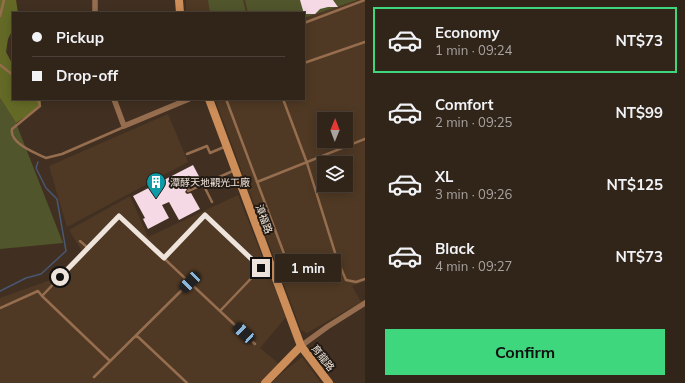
<!DOCTYPE html>
<meta charset="utf-8">
<style>
:root{--surface:#312419;--page:#392c22;--text:#f1f3f6;--muted:#a8a4a2;--line:#4c4138;--accent:#3ed77d}
body{margin:0;font-family:Mulish,"Noto Sans TC",sans-serif;background:var(--page);color:var(--text);height:100vh;display:flex;flex-direction:column;font-size:15px;white-space:nowrap}
*{box-sizing:border-box;margin:0}
p{font-size:13px;color:var(--muted)}
.icon{flex:none;width:22px;height:22px;fill:none;stroke:currentColor;stroke-width:2;stroke-linecap:round;stroke-linejoin:round}
.map{position:relative;flex:1;overflow:hidden}
.sheet{display:flex;flex-direction:column;background:var(--surface);width:320px}
.sheet>*{flex:none}
.hud{position:absolute;left:12px;top:12px;width:293px;height:88px;border-radius:0px;box-shadow:0 2px 10px #0003,0 0 0 1px var(--line);display:grid;align-content:center;height:88px;padding:0 20px;background:var(--surface)}
.needle{width:26px;rotate:1deg}
.fabs{position:absolute;left:317px;top:112px;display:grid;gap:8px}
.fabs a{display:grid;place-items:center;width:36px;height:36px;border-radius:0px;background:var(--surface);box-shadow:0 2px 10px #0003,0 0 0 1px var(--line);font-size:20px}
.end{position:absolute;width:18px;height:18px;margin:-9px;border:5px solid #efe4db;background:#111;box-shadow:0 0 0 2px #111}
.from{border-radius:50%}
.bubble{position:absolute;height:28px;border-radius:0px;background:var(--surface);box-shadow:0 2px 10px #0003,0 0 0 1px var(--line);font-size:13px;font-weight:700;line-height:28px;text-align:center}
.car{position:absolute;width:12px;height:24px;margin:-12px -6px;border-radius:5px;box-shadow:0 0 3px 1px #0007;background:linear-gradient(#222 24%,#8ab4d8 0 40%,#222 0 76%,#8ab4d8 0 86%,#222 0)}
.hud b{display:flex;align-items:center;gap:14px;height:38px;font-size:15px}
.hud b+b{border-top:1px solid var(--line)}
.hud i{width:10px;height:10px;background:var(--text)}
ul{padding:7px 0 0;list-style:none}
li{display:flex;align-items:center;gap:12px;height:66px;margin:0 8px 6px;padding:0 12px;border:2px solid transparent;border-radius:0px}
li div{flex:1}
li b{display:block;font-size:15px}
li em{font-style:normal;font-weight:700}
li.on{border-color:var(--accent)}
li>.icon{width:36px;height:36px;stroke-width:1.5}
.button{display:flex;gap:8px;margin-top:auto;padding:8px 20px}
.button a{flex:1;height:46px;border-radius:0px;background:var(--accent);color:#111;font-size:16px;font-weight:700;line-height:46px;text-align:center}
main{display:flex;flex:1;min-height:0}
.map>svg:first-child{display:block}
.built{fill:#4f3924;fill-rule:evenodd}
.green{fill:#50552c}
.forest{fill:#646a26}
.lines{fill:none;stroke-linecap:round;stroke-linejoin:round}
.stream{stroke:#485774;stroke-width:1.5}
.building{fill:#f5d9e5}
.lane{stroke:#966e4f;stroke-width:2.5}
.street{stroke:#966e4f;stroke-width:5.5}
.secondary{stroke:#cd8e5a;stroke-width:8}
.route{stroke:#efe4db;stroke-width:5}
.labels{text-anchor:middle;dominant-baseline:central;stroke-width:4;stroke-linejoin:round;paint-order:stroke}
.poi-label{font-size:10px;fill:#efe4db;stroke:#221a13;text-anchor:start}
.street-label{font-size:10px;fill:#efe4db;stroke:#221a13}
</style>
<main>
<div class="map">
<svg width="365" height="383" viewBox="0 0 365 383">
<rect width="100%" height="100%" fill="#413021"/>
<path class="built" d="M 186,0 L 365,0 L 365,281 L 352,286 L 361,302 L 307,333 L 301,330 L 215,99 L 304,99 L 304,13 L 186,13 ZM 324,119 L 346,119 L 346,141 L 324,141 ZM 324,163 L 346,163 L 346,185 L 324,185 Z
M 168,114 L 188,162 L 67,227 L 49,166 Z
M 238,195 L 286,317 L 260,348 L 279,364 L 261,383 L 0,383 L 0,298 L 53,279 L 82,251 L 69,230 L 130,196 L 148,237 Z
M 302,357 L 321,383 L 272,383 L 282,373 Z"/>
<path class="green" d="M 208,0 L 243,0 L 246,13 L 210,13 Z
M 245,0 L 357,0 L 304,18 L 304,13 L 248,13 Z
M 0,98 L 16,123 L 63,243 L 0,249 Z"/>
<path class="forest" d="M 0,0 L 16,0 L 18,13 L 13,13 L 13,29 L 8,39 L 6,52 L 13,65 L 13,99 L 41,99 L 41,106 L 16,123 L 0,98 Z"/>
<g class="lines">
<path class="stream" d="M 0,291 L 26,278 L 41,274 L 66,251 L 57,199 L 46,188 L 36,168 L 38,162"/>
</g>
<path class="building" d="M 300,0 L 333,0 L 338,7 L 328,7 L 320,9 L 315,14 L 304,14 Z
M 193,165 L 202,182 L 187,189 L 185,192 L 187,194 L 191,193 L 200,209 L 179,220 L 169,202 L 162,205 L 169,218 L 148,229 L 143,219 L 145,218 L 133,196 Z"/>
<g class="lines">
<path class="lane" d="M 0,16 L 4,0
M 304,23 L 365,0
M 304,63 L 365,42
M 0,65 L 13,75
M 38,99 L 40,106 L 12,129 C 9,143 35,153 46,158 L 62,154 L 124,127
M 226,99 L 292,275 L 337,259
M 283,99 L 307,163 L 337,259 L 346,280 L 356,282 L 365,279
M 187,154 L 207,146 L 210,153 L 224,147
M 257,182 L 365,139
M 203,184 L 212,202
M 188,191 L 235,170
M 80,241 L 88,248
M 164,258 L 205,215 L 261,268 L 220,311
M 0,308 L 38,291 L 42,296
M 136,335 L 187,383
M 110,361 L 42,296 L 119,216 L 255,344
M 94,377 L 190,282"/>
<path class="street" d="M 95,0 L 95,13
M 114,99 L 124,126 L 189,99
M 301,346 L 327,327 L 365,303"/>
<path class="secondary" d="M 179,0 L 180,13
M 209,99 L 301,346 L 329,383
M 265,383 L 301,346"/>
</g>
<g class="lines">
<path class="route" d="M 60,277 L 119,216 L 164,258 L 205,215 L 261,268"/>
</g>
<defs>
<g id="building-pin" transform="scale(1)"><path d="M0 17L-7.5 6A9.5 9.5 0 1 1 7.5 6Z" fill="#0f9aa8" stroke="#221a13"/><path d="M-4-6H4V6H1V3H-1V6H-4ZM-2.5-4.3h1.7v1.8h-1.7ZM.8-4.3h1.7v1.8H.8ZM-2.5-1h1.7V.8h-1.7ZM.8-1h1.7V.8H.8Z" fill="#fff"/></g>
</defs>
<g fill-rule="evenodd">
<use href="#building-pin" x="156" y="182"/>
</g>
<g class="labels">
<g class="poi-label">
<text x="170" y="182">潭酵天地觀光工廠</text>
</g>
<g class="street-label">
<text transform="translate(264 219) rotate(70)">漳福路</text>
<text transform="translate(323 358) rotate(52)">育龍路</text>
</g>
</g>
</svg>
<div class="fabs">
<a><svg class="needle" viewBox="-14 -14 28 28"><path d="M0-13l5 13h-10z" fill="#e53935"/><path d="M0 13l5-13h-10z" fill="#a8a4a2"/></svg></a>
<a><svg class="icon" aria-label="layers" viewBox="0 0 24 24"><path d="M12 4l9 5-9 5-9-5zM3 14l9 5 9-5"/></svg></a>
</div>
<i class="end from" style="left:60px;top:277px"></i>
<i class="end" style="left:261px;top:268px"></i>
<div class="bubble" style="left:275px;top:254px;width:66px">1 min</div>
<i class="car" style="left:190px;top:282px;rotate:225deg"></i>
<i class="car" style="left:244px;top:333px;rotate:313deg"></i>
<div class="hud">
<b><i class="from"></i>Pickup</b>
<b><i></i>Drop-off</b>
</div>
</div>
<section class="sheet">
<ul>
<li class="on"><svg class="icon" aria-label="car" viewBox="0 0 24 24"><path d="M5 17H2v-5l4-1 3-4h7l3 4 3 1v5h-3M9 17h6M6 11h13"/><circle cx="7" cy="17" r="2"/><circle cx="17" cy="17" r="2"/></svg><div><b>Economy</b><p>1 min · 09:24</p></div><em>NT$73</em></li>
<li><svg class="icon" aria-label="car" viewBox="0 0 24 24"><path d="M5 17H2v-5l4-1 3-4h7l3 4 3 1v5h-3M9 17h6M6 11h13"/><circle cx="7" cy="17" r="2"/><circle cx="17" cy="17" r="2"/></svg><div><b>Comfort</b><p>2 min · 09:25</p></div><em>NT$99</em></li>
<li><svg class="icon" aria-label="car" viewBox="0 0 24 24"><path d="M5 17H2v-5l4-1 3-4h7l3 4 3 1v5h-3M9 17h6M6 11h13"/><circle cx="7" cy="17" r="2"/><circle cx="17" cy="17" r="2"/></svg><div><b>XL</b><p>3 min · 09:26</p></div><em>NT$125</em></li>
<li><svg class="icon" aria-label="car" viewBox="0 0 24 24"><path d="M5 17H2v-5l4-1 3-4h7l3 4 3 1v5h-3M9 17h6M6 11h13"/><circle cx="7" cy="17" r="2"/><circle cx="17" cy="17" r="2"/></svg><div><b>Black</b><p>4 min · 09:27</p></div><em>NT$73</em></li>
</ul>
<div class="button"><a>Confirm</a></div>
</section>
</main>
